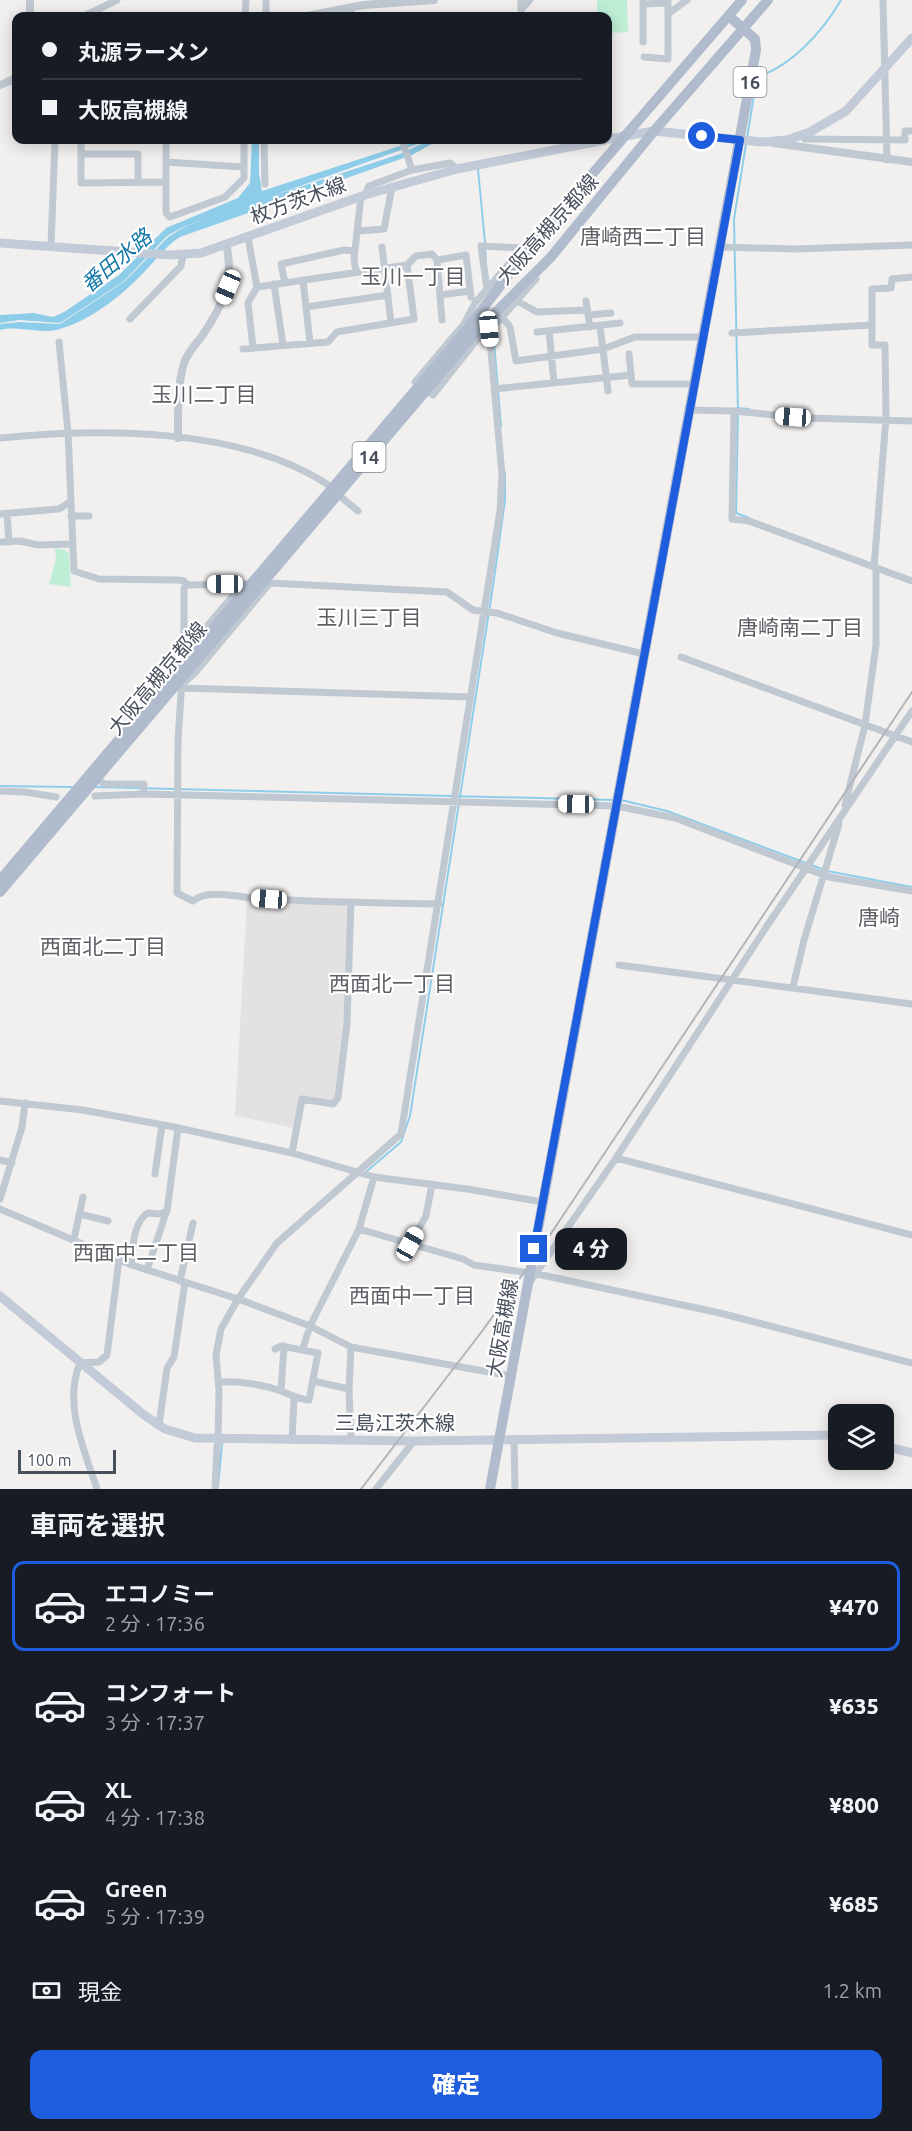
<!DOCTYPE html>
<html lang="ja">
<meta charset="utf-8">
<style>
:root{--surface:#171b24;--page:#20242c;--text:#f1f3f6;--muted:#9ea1a6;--line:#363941;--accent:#1e5ddd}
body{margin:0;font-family:Ubuntu,"Noto Sans JP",sans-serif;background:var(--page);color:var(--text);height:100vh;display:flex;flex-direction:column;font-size:22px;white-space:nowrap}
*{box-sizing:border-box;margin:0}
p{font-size:20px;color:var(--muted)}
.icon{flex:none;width:33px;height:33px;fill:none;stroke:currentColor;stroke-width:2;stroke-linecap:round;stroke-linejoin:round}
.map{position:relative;height:1489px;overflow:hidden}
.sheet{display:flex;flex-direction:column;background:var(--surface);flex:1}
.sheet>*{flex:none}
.hud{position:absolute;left:12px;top:12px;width:600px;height:132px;border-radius:12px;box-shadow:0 3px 15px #0003;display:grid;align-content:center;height:132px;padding:0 30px;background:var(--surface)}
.fabs{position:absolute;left:828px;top:1404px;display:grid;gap:12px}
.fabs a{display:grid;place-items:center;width:66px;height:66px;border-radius:12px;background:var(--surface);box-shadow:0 3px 15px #0003;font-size:30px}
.scale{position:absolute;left:18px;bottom:15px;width:98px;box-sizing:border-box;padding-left:6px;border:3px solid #48505c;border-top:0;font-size:16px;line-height:21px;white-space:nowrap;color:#48505c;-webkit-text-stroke:4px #fff;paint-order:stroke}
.end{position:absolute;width:27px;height:27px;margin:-14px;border:8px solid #1e5ddd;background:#fff;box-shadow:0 0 0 3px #fff}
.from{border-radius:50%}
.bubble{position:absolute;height:42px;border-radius:12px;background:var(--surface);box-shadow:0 3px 15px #0003;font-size:20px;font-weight:800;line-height:42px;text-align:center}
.car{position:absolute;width:18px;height:36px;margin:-18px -9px;border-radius:8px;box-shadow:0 0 4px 2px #0007;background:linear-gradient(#fff 24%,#345 0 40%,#fff 0 76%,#345 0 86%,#fff 0)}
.hud b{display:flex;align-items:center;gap:21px;height:57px;font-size:22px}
.hud b+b{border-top:2px solid var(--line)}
.hud i{width:15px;height:15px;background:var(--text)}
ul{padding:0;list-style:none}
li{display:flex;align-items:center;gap:18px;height:90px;margin:0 12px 9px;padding:0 18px;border:3px solid transparent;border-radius:12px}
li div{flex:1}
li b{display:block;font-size:22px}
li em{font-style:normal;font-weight:800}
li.active{border-color:var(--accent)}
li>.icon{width:54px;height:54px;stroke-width:1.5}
h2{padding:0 30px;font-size:27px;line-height:72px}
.pay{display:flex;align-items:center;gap:15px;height:66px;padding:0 30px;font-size:22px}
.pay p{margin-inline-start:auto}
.primary-button{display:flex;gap:12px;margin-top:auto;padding:12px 30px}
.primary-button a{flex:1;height:69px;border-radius:12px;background:var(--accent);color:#fff;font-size:24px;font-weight:800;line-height:69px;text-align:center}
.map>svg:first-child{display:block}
.education{fill:#e3e1e1}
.green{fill:#bfeed6}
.water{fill:#8dcdea}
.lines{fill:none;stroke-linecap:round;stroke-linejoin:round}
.stream{stroke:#8dcdea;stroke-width:2}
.minor{stroke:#c0c8d1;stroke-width:7}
.tertiary{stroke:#c0c8d1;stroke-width:8}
.secondary{stroke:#c3cad8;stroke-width:9}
.primary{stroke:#b0bccd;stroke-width:10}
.rail{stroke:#b2b4b9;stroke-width:2}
.route{stroke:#1e5ddd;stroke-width:8}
.labels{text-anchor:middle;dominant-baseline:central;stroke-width:4.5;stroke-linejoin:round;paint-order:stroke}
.shield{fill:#fff;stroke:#7f848d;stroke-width:1.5}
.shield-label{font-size:18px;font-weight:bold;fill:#48505c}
.street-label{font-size:20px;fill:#48505c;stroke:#fff}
.neighbourhood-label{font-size:21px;fill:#5c5f64;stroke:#fff}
.water-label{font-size:21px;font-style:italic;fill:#1077a7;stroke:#fff}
</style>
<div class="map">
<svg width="912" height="1489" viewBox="0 0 912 1489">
<rect width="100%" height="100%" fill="#f2f0ef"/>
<path class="education" d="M 247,900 L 349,904 L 345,1018 L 336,1097 L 331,1101 L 300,1096 L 294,1128 L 235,1116 Z"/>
<path class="green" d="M 597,0 L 627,0 L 628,32 L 608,33 L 608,16 L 597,16 Z
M 55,548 L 65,550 L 69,554 L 71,587 L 49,584 L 56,559 Z"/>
<path class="water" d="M 252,140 L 259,140 L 259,173 L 262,191 L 418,140 L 429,140 L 272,196 L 400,154 L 430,140 L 439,140 L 412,155 L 180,237 C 167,245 158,257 147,269 C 125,293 92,320 60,329 C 40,335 20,325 0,330 L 0,324 L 19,322 L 60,324 L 124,282 L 168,237 L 186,226 L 216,216 L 185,226 L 167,236 L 123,282 L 60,323 L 19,320 L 0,323 L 0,315 L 34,313 L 53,317 L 64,312 L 119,275 L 166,228 L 238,198 L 250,183 Z"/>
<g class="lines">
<path class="stream" d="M 747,138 L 757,77 C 792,66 823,31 841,0
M 746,144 L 734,219 L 738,411 L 736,513 L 749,518
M 478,169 L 485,243
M 485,249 L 486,261
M 493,330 L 501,426
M 737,408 L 749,409
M 0,786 L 72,787
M 93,787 L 615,800
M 621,800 L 667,811 L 822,869
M 827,871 L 912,887
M 367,1171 L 401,1142 L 410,1116 L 493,586 L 505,500 L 505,473
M 218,1487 L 222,1445"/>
<path class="minor" d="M 521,0 L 521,10 L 530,0
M 643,0 L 643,42
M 883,0 L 887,160
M 643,4 L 668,3
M 668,14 L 687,0
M 84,16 L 117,0
M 245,16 L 246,0
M 266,16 L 266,0
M 644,57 L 668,59 L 668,0
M 805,139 L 905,140 L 905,131 L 912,131
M 81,140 L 81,183 L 166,182
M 166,140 L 166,213 L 170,217 L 225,197 L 244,178 L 244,140
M 264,140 L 265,184
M 402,140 L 412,170
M 81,154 L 138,154 L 138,182
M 166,162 L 243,167
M 365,195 L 369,186 L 412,170 L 450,163 L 457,169
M 358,231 L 384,229 L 392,187
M 248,237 L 257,287 L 248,303 L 253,348
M 51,246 L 55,140
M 382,247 L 391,323
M 720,247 L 795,249 L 912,245
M 437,260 L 466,255 L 471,297
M 407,265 L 416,256 L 432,254 L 437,260 L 442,320
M 356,272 L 354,259 L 361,196
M 303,280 L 310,343
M 285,283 L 281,264 L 344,250 L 354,251
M 274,284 L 283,345
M 487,289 L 481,246 L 522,248
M 440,295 L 470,291
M 517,301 L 537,312 L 587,310
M 586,301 L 590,327
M 306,307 L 388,295
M 588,315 L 611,313
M 502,317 L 510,327 L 516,361 L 603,349 L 635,337 L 703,337
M 130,319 L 181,266 L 183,255
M 600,326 L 608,391
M 549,331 L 554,383
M 537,332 L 620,323
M 732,333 L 872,325
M 59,342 L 68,432 L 74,571 L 99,579 L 178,580 L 184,581 L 187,585 L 247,584
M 243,349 L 328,342 L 337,332 L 414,319 L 407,265 L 257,287
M 629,354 L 632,384 L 694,384
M 418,384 L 415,382 L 464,324 L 475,303 L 527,243
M 494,389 L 631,375
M 430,393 L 433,395 L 479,337 L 497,323 L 536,279
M 689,410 L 734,411 L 732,519 L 749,521 L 912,581
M 734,411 L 806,418 L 912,421
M 0,438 C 101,428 239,427 327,484
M 341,497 L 358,511
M 0,514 L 59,509 L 70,502
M 7,514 L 9,542
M 71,516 L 89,516
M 0,542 L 20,541 L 38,545 L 72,544
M 874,567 L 886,418 L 885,345 L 872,345 L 872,289 L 891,288 L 892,279 L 912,277
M 184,653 L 243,584
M 681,657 L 912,742
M 184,662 L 184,588 L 187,585
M 182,679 L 178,741 L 177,893 L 193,901 C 206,889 235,896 251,898 C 314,902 376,903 439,904
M 183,683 L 194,674 L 270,583 L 447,592 L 473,610 L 497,613 L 557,633 L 644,654
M 181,688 L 471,697
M 96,779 L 105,784 L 144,784 L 143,794
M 0,791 L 25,792 L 56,797
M 95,796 L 143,794 L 617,806 L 675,818 L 829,877 L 912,891
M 845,805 L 865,725 L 876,645 L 876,567
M 619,965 L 912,1004
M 793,987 L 804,940 L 839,824
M 0,1101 L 83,1110 L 174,1127 L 292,1153 L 374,1177 L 467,1189 L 543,1202
M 292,1153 L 302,1099 L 333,1104 L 338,1098 L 347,1023 L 351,902
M 616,1158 L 912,1235
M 0,1160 L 12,1163
M 155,1174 L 162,1125
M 0,1199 L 22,1127 L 25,1103
M 0,1209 L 132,1265 L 241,1300 L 310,1326 L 351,1347 L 511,1376
M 79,1214 L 108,1221
M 359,1229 L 463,1259 L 474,1265 L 537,1274 L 720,1313 L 912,1363
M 74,1239 L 83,1197
M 410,1244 L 426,1216 L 432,1184
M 132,1265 C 132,1249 133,1221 148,1213 L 160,1214 L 167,1211 L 178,1128
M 147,1270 L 166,1213
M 180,1281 L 193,1223
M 530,1282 L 616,1158 L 767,926 L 912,711
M 303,1348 L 310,1326 L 359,1229 L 374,1177
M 313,1381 L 349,1389
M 223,1382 C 241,1381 264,1385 281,1391 C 291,1395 297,1399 309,1400 L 318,1353 L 281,1346 L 275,1349
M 281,1391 L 284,1346
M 159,1425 L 167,1368 L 174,1357 L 185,1282
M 218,1440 L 219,1391 L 216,1355 L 221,1329 L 238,1299 L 277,1243 L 401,1134 L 500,511 L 502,475 L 489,329
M 292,1440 L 294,1398
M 514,1440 L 515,1489
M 351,1441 L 349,1389 L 351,1347
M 97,1489 C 84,1449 63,1404 80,1363 L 99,1362 L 107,1355 L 119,1260
M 215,1489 L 217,1446 L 222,1440
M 376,1489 L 414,1441"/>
<path class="tertiary" d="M 30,0 L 30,16
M 348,8 L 352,16
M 307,16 L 363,5 L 434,0
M 0,85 L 16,78
M 773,143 L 912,162
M 178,438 C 178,413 177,387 184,363 C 188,352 195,345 202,336 C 222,307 235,279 226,244"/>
<path class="secondary" d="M 608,139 L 654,131 L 762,142 L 787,140 L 810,132 L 846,111 L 912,38
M 0,243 L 170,255 L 201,253 L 365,195 L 457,169 L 605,140
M 0,1296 L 144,1415 L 165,1429 L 195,1438 L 414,1441 L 838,1435
M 884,1446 L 912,1453"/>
<path class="primary" d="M 0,880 L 468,328 L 532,244 L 742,0
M 0,892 L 476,332 L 551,257 L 654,131 L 768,0
M 490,1489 L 756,50 L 755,39 L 729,16"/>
<path class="rail" d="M 361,1489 L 483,1330 L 542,1247 L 912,692"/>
</g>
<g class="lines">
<path class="route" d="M 534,1249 L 740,140 L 702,136"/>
</g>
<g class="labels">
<g class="shield">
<rect x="733.5" y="67" width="33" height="30" rx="4.5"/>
<rect x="352.5" y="442" width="33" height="30" rx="4.5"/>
</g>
<g class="shield-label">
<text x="750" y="82">16</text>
<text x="369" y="457">14</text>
</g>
<g class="street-label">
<text transform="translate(298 200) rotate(-20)">枚方茨木線</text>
<text transform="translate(547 229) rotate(-48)">大阪高槻京都線</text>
<text transform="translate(157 678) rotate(-50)">大阪高槻京都線</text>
<text transform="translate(502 1328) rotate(-80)">大阪高槻線</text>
<text x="395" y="1422">三島江茨木線</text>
</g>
<g class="neighbourhood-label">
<text x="643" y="236">唐崎西二丁目</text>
<text x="413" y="276">玉川一丁目</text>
<text x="204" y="394">玉川二丁目</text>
<text x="369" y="617">玉川三丁目</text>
<text x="800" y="627">唐崎南二丁目</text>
<text x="879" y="917">唐崎</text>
<text x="103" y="946">西面北二丁目</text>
<text x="392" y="983">西面北一丁目</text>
<text x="136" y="1252">西面中二丁目</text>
<text x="412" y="1295">西面中一丁目</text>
</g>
<g class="water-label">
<text transform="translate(116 260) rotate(-40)">番田水路</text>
</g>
</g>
</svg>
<div class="fabs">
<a><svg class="icon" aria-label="layers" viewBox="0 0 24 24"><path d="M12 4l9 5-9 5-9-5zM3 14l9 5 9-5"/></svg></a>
</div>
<div class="scale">100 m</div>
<i class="end from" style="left:702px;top:136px"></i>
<i class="end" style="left:534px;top:1249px"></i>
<div class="bubble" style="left:555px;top:1228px;width:72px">4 分</div>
<i class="car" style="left:228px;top:287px;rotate:203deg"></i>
<i class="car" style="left:489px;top:329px;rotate:175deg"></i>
<i class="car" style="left:793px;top:417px;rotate:274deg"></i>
<i class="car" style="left:225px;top:584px;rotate:270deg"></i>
<i class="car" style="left:576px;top:804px;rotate:271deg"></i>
<i class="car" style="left:269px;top:899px;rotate:274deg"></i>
<i class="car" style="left:410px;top:1244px;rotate:29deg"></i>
<div class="hud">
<b><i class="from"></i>丸源ラーメン</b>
<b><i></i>大阪高槻線</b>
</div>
</div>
<section class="sheet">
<h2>車両を選択</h2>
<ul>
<li class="active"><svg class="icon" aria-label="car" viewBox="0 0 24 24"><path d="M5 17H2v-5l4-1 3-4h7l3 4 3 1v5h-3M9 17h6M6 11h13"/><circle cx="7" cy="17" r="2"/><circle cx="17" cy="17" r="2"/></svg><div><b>エコノミー</b><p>2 分 · 17:36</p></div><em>¥470</em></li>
<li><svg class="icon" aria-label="car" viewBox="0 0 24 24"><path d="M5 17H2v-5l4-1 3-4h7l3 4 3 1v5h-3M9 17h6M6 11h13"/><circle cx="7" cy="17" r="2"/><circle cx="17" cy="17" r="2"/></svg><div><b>コンフォート</b><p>3 分 · 17:37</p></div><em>¥635</em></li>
<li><svg class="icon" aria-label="car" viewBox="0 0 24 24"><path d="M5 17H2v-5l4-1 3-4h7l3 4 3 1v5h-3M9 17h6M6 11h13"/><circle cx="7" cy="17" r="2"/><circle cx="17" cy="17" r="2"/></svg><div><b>XL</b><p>4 分 · 17:38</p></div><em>¥800</em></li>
<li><svg class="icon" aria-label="car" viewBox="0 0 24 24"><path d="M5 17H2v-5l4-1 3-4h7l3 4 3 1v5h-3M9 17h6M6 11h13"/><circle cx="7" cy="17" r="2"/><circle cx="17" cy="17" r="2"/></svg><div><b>Green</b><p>5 分 · 17:39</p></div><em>¥685</em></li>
</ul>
<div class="pay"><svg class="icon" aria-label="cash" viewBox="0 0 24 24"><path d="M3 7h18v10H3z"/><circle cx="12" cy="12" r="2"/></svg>現金<p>1.2 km</p></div>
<div class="primary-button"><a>確定</a></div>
</section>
